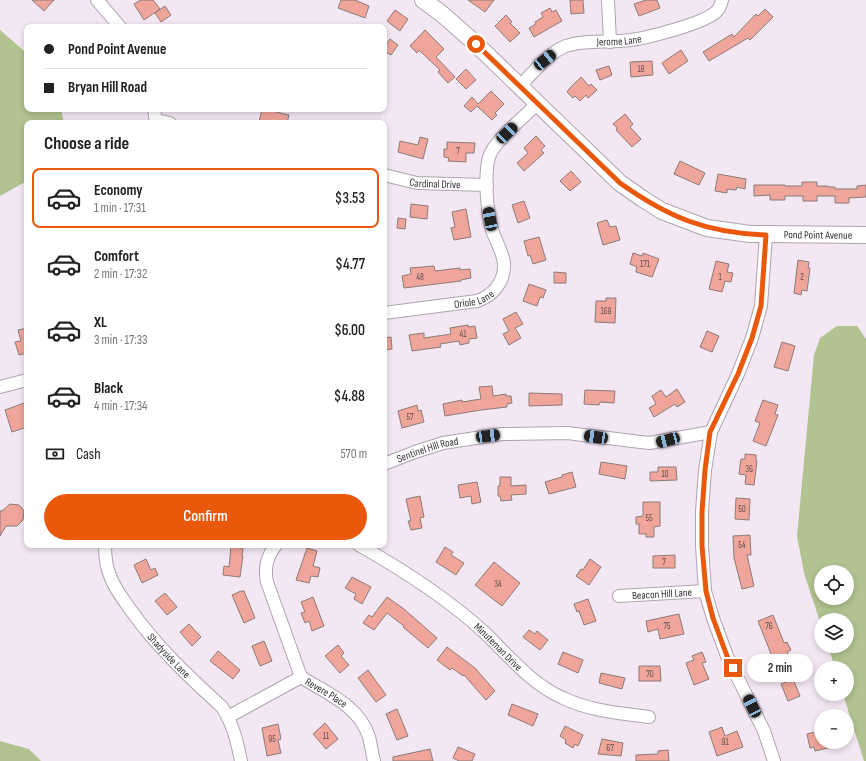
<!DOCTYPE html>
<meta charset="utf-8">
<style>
:root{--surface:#fff;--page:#f6f6f6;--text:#222;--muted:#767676;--line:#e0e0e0;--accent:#ea580c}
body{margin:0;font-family:"Sofia Sans Condensed",sans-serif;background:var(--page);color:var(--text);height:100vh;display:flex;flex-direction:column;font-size:15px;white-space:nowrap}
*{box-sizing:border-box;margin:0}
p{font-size:13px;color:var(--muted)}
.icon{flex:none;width:22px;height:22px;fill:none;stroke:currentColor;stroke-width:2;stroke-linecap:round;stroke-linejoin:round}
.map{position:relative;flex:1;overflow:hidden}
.details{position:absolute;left:24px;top:120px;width:363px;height:428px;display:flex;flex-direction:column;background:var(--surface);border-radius:8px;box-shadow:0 2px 6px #0003}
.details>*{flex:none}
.hud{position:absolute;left:24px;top:24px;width:363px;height:88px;border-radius:8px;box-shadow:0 2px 6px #0003;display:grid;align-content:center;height:88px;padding:0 20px;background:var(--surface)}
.controls{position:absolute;left:814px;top:565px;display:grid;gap:8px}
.controls a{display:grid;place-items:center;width:40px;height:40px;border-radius:50%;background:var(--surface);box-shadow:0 2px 6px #0003;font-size:20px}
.end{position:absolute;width:18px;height:18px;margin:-9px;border:5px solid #ea580c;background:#fff;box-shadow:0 0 0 2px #fff}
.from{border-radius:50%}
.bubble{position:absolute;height:28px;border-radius:14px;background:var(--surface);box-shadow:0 2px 6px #0003;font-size:13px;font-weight:600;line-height:28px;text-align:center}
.car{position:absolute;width:12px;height:24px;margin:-12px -6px;border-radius:5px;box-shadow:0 0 3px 1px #0007;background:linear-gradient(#222 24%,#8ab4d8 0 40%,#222 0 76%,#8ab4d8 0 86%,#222 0)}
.hud b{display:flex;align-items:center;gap:14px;height:38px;font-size:15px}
.hud b+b{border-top:1px solid var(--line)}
.hud i{width:10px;height:10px;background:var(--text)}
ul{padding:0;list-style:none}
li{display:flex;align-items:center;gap:12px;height:60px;margin:0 8px 6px;padding:0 12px;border:2px solid transparent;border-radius:8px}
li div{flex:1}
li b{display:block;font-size:15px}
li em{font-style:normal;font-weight:600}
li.current{border-color:var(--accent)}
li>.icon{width:36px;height:36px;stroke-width:1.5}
h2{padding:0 20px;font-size:18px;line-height:48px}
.pay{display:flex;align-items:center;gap:10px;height:44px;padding:0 20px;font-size:15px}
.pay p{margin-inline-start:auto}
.action{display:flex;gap:8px;margin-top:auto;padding:8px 20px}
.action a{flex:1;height:46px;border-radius:24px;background:var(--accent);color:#fff;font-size:16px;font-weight:600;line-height:46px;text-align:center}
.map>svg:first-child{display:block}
.green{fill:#b0c390;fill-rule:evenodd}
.building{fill:#efa59a;stroke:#8c7b78}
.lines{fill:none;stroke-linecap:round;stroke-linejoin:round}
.minor-casing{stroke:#aea4b0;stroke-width:14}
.major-casing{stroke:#aea4b0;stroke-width:18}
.minor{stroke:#fff;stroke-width:12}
.major{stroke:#fff;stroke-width:16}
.route{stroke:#ea580c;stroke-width:5}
.labels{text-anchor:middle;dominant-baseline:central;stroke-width:3;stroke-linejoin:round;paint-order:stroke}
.number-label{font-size:9px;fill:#644e4f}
.street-label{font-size:11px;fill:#363136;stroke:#fff}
</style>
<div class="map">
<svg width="866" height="761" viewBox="0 0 866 761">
<rect width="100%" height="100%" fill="#f3e7f4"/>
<path class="green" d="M 0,30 L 23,50 L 27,55 L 27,109 L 61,109 L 64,123 L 27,123 L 27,181 L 0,196 Z
M 837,326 L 857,326 L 866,339 L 866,761 L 864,761 L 843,694 L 847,694 L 847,668 L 835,668 L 828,646 L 847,646 L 847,620 L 821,620 L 821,625 L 804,573 L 797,536 L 814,355 L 820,338 ZM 821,572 L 847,572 L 847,598 L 821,598 Z
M 0,741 L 29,749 L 41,761 L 0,761 Z"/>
<path class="building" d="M 32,0 L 54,0 L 44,11 Z
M 141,0 L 153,0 L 160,9 L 144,20 L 134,4 Z
M 341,0 L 355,0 L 369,6 L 365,18 L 338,8 Z
M 468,0 L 494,0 L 485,12 Z
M 570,0 L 583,0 L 584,13 L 571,14 Z
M 646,0 L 657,0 L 660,8 L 639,16 L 634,4 Z
M 165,6 L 171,15 L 161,22 L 155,13 Z
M 550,8 L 552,12 L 556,10 L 562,21 L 534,37 L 529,28 L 536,24 L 535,22 L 543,17 L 541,13 Z
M 765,9 L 773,17 L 750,40 L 748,38 L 709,61 L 703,52 L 732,34 L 734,37 L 756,14 L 758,16 Z
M 395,10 L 408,19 L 400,31 L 387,21 Z
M 506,15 L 512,22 L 510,23 L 520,33 L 510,42 L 495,26 Z
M 425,30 L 444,49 L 436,57 L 455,77 L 448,83 L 438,72 L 440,70 L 419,50 L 417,53 L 410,46 Z
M 390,39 L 398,45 L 391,55 L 384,51 L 384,47 Z
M 681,50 L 688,61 L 669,74 L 662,63 Z
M 652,61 L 653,75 L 631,77 L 630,62 Z
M 609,66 L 612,75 L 600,80 L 596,70 Z
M 466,69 L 476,80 L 466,89 L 456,79 Z
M 581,77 L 589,86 L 591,84 L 597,90 L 588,98 L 586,95 L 580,101 L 575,96 L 573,98 L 567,92 L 569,89 Z
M 491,91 L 504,104 L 495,113 L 497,115 L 492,120 L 477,106 L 471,112 L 464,106 L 472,97 L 478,104 Z
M 262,109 L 276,109 L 276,112 L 289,115 L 287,123 L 265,123 L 259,122 Z
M 625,114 L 633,124 L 630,127 L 641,139 L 632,147 L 616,130 L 617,128 L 613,124 Z
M 536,136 L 545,146 L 541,150 L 544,153 L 524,171 L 517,163 L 528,153 L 524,148 Z
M 420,137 L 428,139 L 423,159 L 398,152 L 400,141 L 418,145 Z
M 447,142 L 475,143 L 474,153 L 466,153 L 466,162 L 448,161 L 449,158 L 444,157 L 444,149 L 447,149 Z
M 680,161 L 705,173 L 699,185 L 674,174 Z
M 571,171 L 581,182 L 570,191 L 560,181 Z
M 718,174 L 746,179 L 745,189 L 737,187 L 736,190 L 727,189 L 727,193 L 715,191 Z
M 802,182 L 817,182 L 817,186 L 828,186 L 829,187 L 835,187 L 835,189 L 857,189 L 857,186 L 866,185 L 866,197 L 849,198 L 849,203 L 835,203 L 835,196 L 817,196 L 817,201 L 803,201 L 803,196 L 785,196 L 785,200 L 770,200 L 770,195 L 754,196 L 754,185 L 785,185 L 785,186 L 802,186 Z
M 524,201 L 530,218 L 518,223 L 512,205 Z
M 411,204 L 428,206 L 427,219 L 410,217 Z
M 466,209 L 471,237 L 454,240 L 451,228 L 455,227 L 452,212 Z
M 398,218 L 406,219 L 405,229 L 397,228 Z
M 607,220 L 610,227 L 616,226 L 620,240 L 603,245 L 597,223 Z
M 539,237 L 546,260 L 533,264 L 530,255 L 528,256 L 524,241 Z
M 633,253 L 642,256 L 643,253 L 659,259 L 652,277 L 636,272 L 637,267 L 630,264 Z
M 798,260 L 809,262 L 808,268 L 810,268 L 807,291 L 802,290 L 801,295 L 794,293 Z
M 716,261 L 729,264 L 727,272 L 733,273 L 731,282 L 725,281 L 722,292 L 709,289 Z
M 434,266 L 435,271 L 460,268 L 460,270 L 470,269 L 471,278 L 461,280 L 461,281 L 404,288 L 402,276 L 411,274 L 410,268 Z
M 554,272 L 566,273 L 566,283 L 554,283 Z
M 529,284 L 546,290 L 543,298 L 540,297 L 537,306 L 523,301 Z
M 606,298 L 616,298 L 615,323 L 595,322 L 596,301 L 606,301 Z
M 516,312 L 523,324 L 515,328 L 521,338 L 509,345 L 503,334 L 509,331 L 503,319 Z
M 468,325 L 468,327 L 475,326 L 477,338 L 469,339 L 469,343 L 460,345 L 459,341 L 440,344 L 441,347 L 412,351 L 409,335 L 424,333 L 424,338 L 451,334 L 450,328 Z
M 27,328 L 27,353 L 19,355 L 15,342 L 21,341 L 18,330 Z
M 707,331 L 719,336 L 712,352 L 700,347 Z
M 391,337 L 392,349 L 384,350 L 384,338 Z
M 782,342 L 795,346 L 788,371 L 774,367 Z
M 492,386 L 493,396 L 506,394 L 506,396 L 511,396 L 512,403 L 507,404 L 507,407 L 481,410 L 445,416 L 443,404 L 462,400 L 462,402 L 481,399 L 479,387 Z
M 677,389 L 685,402 L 677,407 L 675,404 L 654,417 L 649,408 L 656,404 L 652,396 L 661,390 L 666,397 Z
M 585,390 L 615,391 L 614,403 L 600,402 L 599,405 L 584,404 Z
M 529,393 L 562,394 L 562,405 L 529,406 Z
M 763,400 L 778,405 L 775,414 L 778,415 L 766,446 L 753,441 L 760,423 L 755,421 Z
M 27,402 L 27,427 L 12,432 L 5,410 Z
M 417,405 L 418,411 L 421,410 L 424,422 L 402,428 L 398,411 Z
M 745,454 L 756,455 L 756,461 L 757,461 L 754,485 L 745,484 L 746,475 L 739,474 L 741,459 L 745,459 Z
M 601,462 L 627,466 L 625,479 L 599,474 Z
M 658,467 L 676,467 L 677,480 L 650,481 L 650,472 L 658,472 Z
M 572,472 L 576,487 L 549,494 L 545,482 L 562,477 L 562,475 Z
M 500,477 L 511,477 L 511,486 L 526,485 L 526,494 L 511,495 L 512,500 L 501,501 L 500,496 L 498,496 L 498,486 L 500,486 Z
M 477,482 L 481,502 L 472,504 L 471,496 L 460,498 L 458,485 Z
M 420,496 L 424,517 L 420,518 L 422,528 L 411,530 L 408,521 L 411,521 L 406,499 Z
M 736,498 L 750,499 L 749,520 L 735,519 Z
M 643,502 L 660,502 L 660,526 L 654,527 L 654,537 L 646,537 L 646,534 L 639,534 L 639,524 L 636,524 L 636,517 L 643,516 Z
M 10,504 L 19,505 L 22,508 L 24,511 L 23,520 L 17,526 L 6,526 L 0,536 L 0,511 L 2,511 Z
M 750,535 L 751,555 L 747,555 L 754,586 L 742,589 L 734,558 L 733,536 Z
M 231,547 L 243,548 L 242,556 L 243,556 L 240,577 L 223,575 L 224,566 L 229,567 Z
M 445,547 L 453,552 L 451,555 L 464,563 L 456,575 L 436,562 Z
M 307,548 L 317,551 L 313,566 L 320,568 L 318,577 L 311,576 L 309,583 L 296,580 Z
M 675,555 L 675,568 L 653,568 L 653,556 Z
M 146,559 L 151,570 L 155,568 L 158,575 L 142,583 L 134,565 Z
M 590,559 L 601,567 L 589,585 L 576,576 L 581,569 L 583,570 Z
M 494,562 L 520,583 L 502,606 L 475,585 Z
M 352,577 L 371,587 L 362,604 L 354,599 L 356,594 L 345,588 Z
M 241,591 L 244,591 L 255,618 L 244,623 L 232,595 Z
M 165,593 L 177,607 L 167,615 L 155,601 Z
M 313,597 L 324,626 L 312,631 L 309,621 L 305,623 L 301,613 L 305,612 L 301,602 Z
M 387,597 L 404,609 L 437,638 L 428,648 L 403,627 L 404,626 L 387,613 L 374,630 L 363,623 L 369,615 L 372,617 Z
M 588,599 L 596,621 L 584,625 L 579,611 L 577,612 L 574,604 Z
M 679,614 L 684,634 L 660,639 L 658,629 L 648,632 L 646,621 Z
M 773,615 L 784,643 L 787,642 L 791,650 L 787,652 L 792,663 L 777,669 L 758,621 Z
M 189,624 L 201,637 L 192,646 L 180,632 Z
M 529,630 L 535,634 L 537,631 L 548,640 L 540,650 L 523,637 Z
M 264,641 L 272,661 L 260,666 L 252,646 Z
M 338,645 L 344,653 L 341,656 L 349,665 L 340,673 L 325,656 Z
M 447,647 L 475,668 L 495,691 L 486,700 L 464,675 L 463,676 L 452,668 L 450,670 L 437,660 Z
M 218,651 L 240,670 L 233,679 L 210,661 Z
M 563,652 L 583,660 L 578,673 L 558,664 Z
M 702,652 L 706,662 L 702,663 L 709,679 L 694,685 L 686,663 L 694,660 L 692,656 Z
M 639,666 L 660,666 L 661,681 L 639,681 Z
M 368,670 L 386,695 L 376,702 L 358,678 Z
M 601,673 L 625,678 L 622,689 L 599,683 Z
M 793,679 L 800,696 L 788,701 L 781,684 Z
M 512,704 L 538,714 L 533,726 L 508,715 Z
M 397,709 L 408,736 L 397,740 L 386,714 Z
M 325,723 L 338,739 L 326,749 L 313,734 Z
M 278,724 L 281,739 L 278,740 L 281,753 L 267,756 L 262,728 Z
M 565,726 L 583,735 L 578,746 L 575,744 L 573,748 L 565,743 L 566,740 L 560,736 Z
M 722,727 L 725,736 L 737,731 L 743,747 L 717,756 L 709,732 Z
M 820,731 L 821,742 L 840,742 L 840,745 L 815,751 L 814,747 L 810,748 L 807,734 Z
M 602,739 L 623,743 L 621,756 L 598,754 Z
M 458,747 L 475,754 L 472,761 L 459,761 L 453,758 Z
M 430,749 L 433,761 L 393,761 L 393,757 Z
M 668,750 L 669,761 L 636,761 L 636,755 L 658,754 L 658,751 Z"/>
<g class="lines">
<g class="minor-casing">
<g id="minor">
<path d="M 97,0 L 120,27"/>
<path d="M 608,0 L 610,42"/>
<path id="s1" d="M 520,86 C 532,74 549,52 566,46 C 586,39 609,43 630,40 C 647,38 706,23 717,11 C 720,8 721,4 722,0"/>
<path d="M 154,109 L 156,123"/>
<path d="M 156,120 L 170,123"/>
<path id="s2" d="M 384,175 L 417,183 L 487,185"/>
<path d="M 766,235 L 761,306 L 752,338 L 738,374 L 711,432 L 705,470 L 702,512 L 702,546 L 705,591 L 713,618 L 727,656 L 764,731 L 774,761"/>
<path id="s3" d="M 384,313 L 477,301 C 493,296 505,281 504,264 C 504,255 495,239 492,230 C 487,212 484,175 489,157 C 494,141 525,116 538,103"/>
<path d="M 0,387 L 27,380"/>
<path id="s4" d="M 384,464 L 415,452 L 443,443 L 502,434 L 567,433 L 649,443 L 711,432"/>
<path id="s5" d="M 105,545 C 105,556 106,568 111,578 C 115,589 123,599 130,609 C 156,646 189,677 222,707 C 233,724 237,741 241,761"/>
<path d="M 276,545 C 267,556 264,568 267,582 L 301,677"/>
<path id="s6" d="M 359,545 C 403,570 447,598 484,632 C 509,656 531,684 563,698 C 590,711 620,713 649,717"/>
<path id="s7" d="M 619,596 L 705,591"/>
<path id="s8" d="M 228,717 L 301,677 C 326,693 359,705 369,737 C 371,745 372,753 374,761"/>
</g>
</g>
<g class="major-casing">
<g id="major">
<path id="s9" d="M 423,0 L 442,14 L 476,44 L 620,183 L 643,199 L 662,211 L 707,228 L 750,234 L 866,235"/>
</g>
</g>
<use href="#minor" class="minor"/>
<use href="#major" class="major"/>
</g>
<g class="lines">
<path class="route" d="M 476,44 L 620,183 C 668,217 706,233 766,235 L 761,306 L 752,338 L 738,374 L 710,432 L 705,470 L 702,512 L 702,546 L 706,591 L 713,618 L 727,656 L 733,668"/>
</g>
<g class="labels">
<g class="number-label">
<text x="641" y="69">18</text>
<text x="458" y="151">7</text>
<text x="645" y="264">171</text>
<text x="420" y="277">48</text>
<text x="720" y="277">1</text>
<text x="802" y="277">2</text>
<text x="606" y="311">169</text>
<text x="463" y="334">41</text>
<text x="410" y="417">57</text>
<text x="749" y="469">36</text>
<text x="665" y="474">10</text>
<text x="742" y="509">50</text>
<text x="649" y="518">55</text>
<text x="742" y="545">54</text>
<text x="664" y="562">7</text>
<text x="498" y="584">34</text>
<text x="667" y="626">75</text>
<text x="769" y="626">76</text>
<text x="650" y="674">70</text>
<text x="326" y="736">11</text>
<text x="272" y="739">95</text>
<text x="725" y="742">91</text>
<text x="610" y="748">67</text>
</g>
<g class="street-label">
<text stroke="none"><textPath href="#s1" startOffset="115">Jerome Lane</textPath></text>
<text stroke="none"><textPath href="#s2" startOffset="52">Cardinal Drive</textPath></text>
<text stroke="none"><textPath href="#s9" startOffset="479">Pond Point Avenue</textPath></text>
<text stroke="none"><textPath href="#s3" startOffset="91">Oriole Lane</textPath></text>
<text stroke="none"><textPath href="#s4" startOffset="46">Sentinel Hill Road</textPath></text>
<text stroke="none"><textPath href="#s7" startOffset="43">Beacon Hill Lane</textPath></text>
<text stroke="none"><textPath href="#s6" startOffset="173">Minuteman Drive</textPath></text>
<text stroke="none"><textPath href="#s5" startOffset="131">Shadyside Lane</textPath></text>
<text stroke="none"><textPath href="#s8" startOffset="113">Revere Place</textPath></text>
</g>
</g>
</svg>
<div class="controls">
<a><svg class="icon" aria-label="locate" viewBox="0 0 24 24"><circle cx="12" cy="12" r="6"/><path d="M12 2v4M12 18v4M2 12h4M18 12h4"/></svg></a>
<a><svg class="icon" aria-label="layers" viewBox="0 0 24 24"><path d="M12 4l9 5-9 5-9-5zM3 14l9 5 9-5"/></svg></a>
<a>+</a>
<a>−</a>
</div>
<i class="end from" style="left:476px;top:44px"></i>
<i class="end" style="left:733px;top:668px"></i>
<div class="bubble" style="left:747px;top:654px;width:66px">2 min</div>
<i class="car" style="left:545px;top:60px;rotate:51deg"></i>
<i class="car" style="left:507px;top:133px;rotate:46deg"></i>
<i class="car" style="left:490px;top:219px;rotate:349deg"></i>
<i class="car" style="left:488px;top:436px;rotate:83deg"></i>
<i class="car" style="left:596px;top:437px;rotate:278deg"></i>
<i class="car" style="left:668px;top:440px;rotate:255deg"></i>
<i class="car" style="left:752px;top:706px;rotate:334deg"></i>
<div class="hud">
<b><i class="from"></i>Pond Point Avenue</b>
<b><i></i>Bryan Hill Road</b>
</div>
<section class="details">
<h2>Choose a ride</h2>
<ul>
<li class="current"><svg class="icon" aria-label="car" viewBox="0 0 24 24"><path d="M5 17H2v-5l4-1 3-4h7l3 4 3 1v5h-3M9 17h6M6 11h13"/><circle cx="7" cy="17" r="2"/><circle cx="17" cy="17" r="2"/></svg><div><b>Economy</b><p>1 min · 17:31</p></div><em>$3.53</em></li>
<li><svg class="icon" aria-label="car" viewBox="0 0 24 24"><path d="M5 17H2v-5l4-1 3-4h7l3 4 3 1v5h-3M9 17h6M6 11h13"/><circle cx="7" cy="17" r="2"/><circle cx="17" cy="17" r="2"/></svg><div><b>Comfort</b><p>2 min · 17:32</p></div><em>$4.77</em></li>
<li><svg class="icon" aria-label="car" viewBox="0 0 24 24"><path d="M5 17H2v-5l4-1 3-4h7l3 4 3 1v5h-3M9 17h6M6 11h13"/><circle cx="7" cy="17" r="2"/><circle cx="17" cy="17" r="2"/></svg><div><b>XL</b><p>3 min · 17:33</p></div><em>$6.00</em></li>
<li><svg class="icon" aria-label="car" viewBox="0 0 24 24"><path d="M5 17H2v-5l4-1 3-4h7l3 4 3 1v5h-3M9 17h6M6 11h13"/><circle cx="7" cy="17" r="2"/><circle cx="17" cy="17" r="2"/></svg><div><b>Black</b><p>4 min · 17:34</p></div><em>$4.88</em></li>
</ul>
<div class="pay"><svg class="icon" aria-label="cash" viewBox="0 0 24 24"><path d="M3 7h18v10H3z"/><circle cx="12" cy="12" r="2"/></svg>Cash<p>570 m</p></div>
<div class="action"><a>Confirm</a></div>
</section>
</div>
